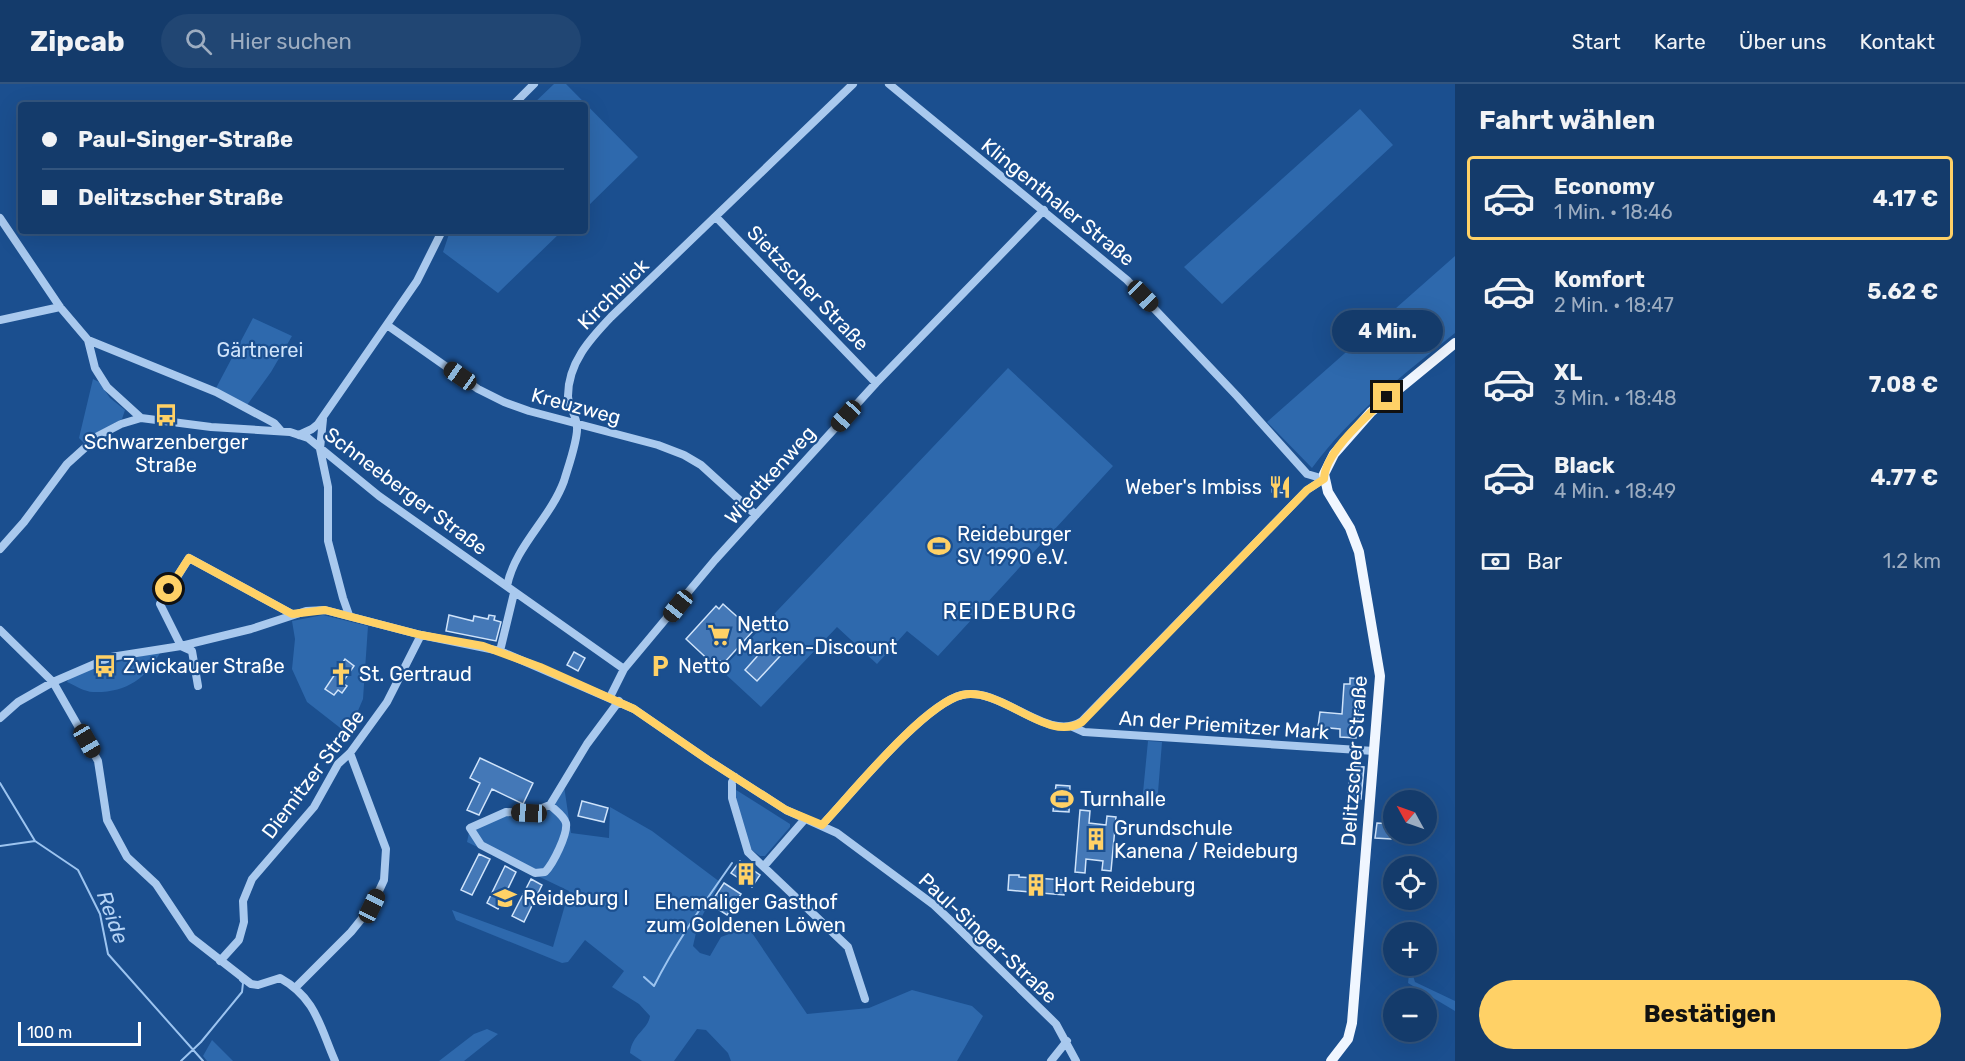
<!DOCTYPE html>
<html lang="de">
<meta charset="utf-8">
<style>
:root{--surface:#143b6b;--page:#214673;--text:#f1f3f6;--muted:#9dadc1;--line:#33557e;--accent:#ffd166}
body{margin:0;font-family:Rubik,sans-serif;background:var(--page);color:var(--text);height:100vh;display:flex;flex-direction:column;font-size:22px;white-space:nowrap}
*{box-sizing:border-box;margin:0}
p{font-size:20px;color:var(--muted)}
.icon{flex:none;width:33px;height:33px;fill:none;stroke:currentColor;stroke-width:2;stroke-linecap:round;stroke-linejoin:round}
.map{position:relative;flex:1;overflow:hidden}
.drawer{display:flex;flex-direction:column;background:var(--surface);width:510px}
.drawer>*{flex:none}
.top-card{position:absolute;left:18px;top:18px;width:570px;height:132px;border-radius:6px;box-shadow:0 6px 24px #0002,0 0 0 2px var(--line);display:grid;align-content:center;height:132px;padding:0 24px;background:var(--surface)}
.needle{width:39px;rotate:310deg}
.tools{position:absolute;left:1383px;top:706px;display:grid;gap:12px}
.tools a{display:grid;place-items:center;width:54px;height:54px;border-radius:50%;background:var(--surface);box-shadow:0 6px 24px #0002,0 0 0 2px var(--line);font-size:30px}
.scale{position:absolute;left:18px;bottom:15px;width:123px;box-sizing:border-box;padding-left:6px;border:3px solid #fff;border-top:0;font-size:16px;line-height:21px;white-space:nowrap;color:#fff;-webkit-text-stroke:4px #1b4f8f;paint-order:stroke}
.end{position:absolute;width:27px;height:27px;margin:-14px;border:8px solid #ffd166;background:#111;box-shadow:0 0 0 3px #111}
.from{border-radius:50%}
.bubble{position:absolute;height:42px;border-radius:21px;background:var(--surface);box-shadow:0 6px 24px #0002,0 0 0 2px var(--line);font-size:20px;font-weight:700;line-height:42px;text-align:center}
.car{position:absolute;width:18px;height:36px;margin:-18px -9px;border-radius:8px;box-shadow:0 0 4px 2px #0007;background:linear-gradient(#222 24%,#8ab4d8 0 40%,#222 0 76%,#8ab4d8 0 86%,#222 0)}
.top-card b{display:flex;align-items:center;gap:21px;height:57px;font-size:22px}
.top-card b+b{border-top:2px solid var(--line)}
.top-card i{width:15px;height:15px;background:var(--text)}
ul{padding:0;list-style:none}
li{display:flex;align-items:center;gap:18px;height:84px;margin:0 12px 9px;padding:0 12px;border:3px solid transparent;border-radius:6px}
li div{flex:1}
li b{display:block;font-size:22px}
li em{font-style:normal;font-weight:700}
li.selected{border-color:var(--accent)}
li>.icon{width:54px;height:54px;stroke-width:1.5}
h2{padding:0 24px;font-size:27px;line-height:72px}
.pay{display:flex;align-items:center;gap:15px;height:66px;padding:0 24px;font-size:22px}
.pay p{margin-inline-start:auto}
.cta{display:flex;gap:12px;margin-top:auto;padding:12px 24px}
.cta a{flex:1;height:69px;border-radius:36px;background:var(--accent);color:#111;font-size:24px;font-weight:700;line-height:69px;text-align:center}
header{display:flex;align-items:center;gap:36px;box-sizing:border-box;height:84px;padding:0 30px;background:var(--surface);border-bottom:2px solid var(--line)}
header strong{font-size:28px}
nav{display:flex;gap:33px;margin-inline-start:auto;font-size:21px}
.search{width:420px;height:54px;background:var(--page);display:flex;align-items:center;gap:15px;box-sizing:border-box;padding:0 21px;border-radius:33px;color:var(--muted);font-size:22px}
main{display:flex;flex:1;min-height:0}
.map>svg:first-child{display:block}
.green{fill:#2e69ad}
.lines{fill:none;stroke-linecap:round;stroke-linejoin:round}
.stream{stroke:#9cc4f0;stroke-width:2}
.building{fill:#4478b7;stroke:#cfe3fa;stroke-width:1.5}
.minor{stroke:#a9c9ee;stroke-width:8}
.major{stroke:#f0f6ff;stroke-width:10}
.route{stroke:#ffd166;stroke-width:8}
.labels{text-anchor:middle;dominant-baseline:central;stroke-width:4.5;stroke-linejoin:round;paint-order:stroke}
.street-label{font-size:20px;fill:#fff;stroke:#1b4f8f}
.park-label{font-size:20px;fill:#cfe3fa;stroke:#1b4f8f}
.poi-label{font-size:20px;fill:#fff;stroke:#1b4f8f;text-anchor:start}
.water-label{font-size:21px;font-style:italic;fill:#b5d3f5;stroke:#1b4f8f}
.quarter-label{font-size:22px;letter-spacing:1.5px;fill:#fff;stroke:#1b4f8f}
</style>
<header>
<strong>Zipcab</strong>
<div class="search"><svg class="icon" aria-label="search" viewBox="0 0 24 24"><circle cx="10" cy="10" r="6"/><path d="M15 15l6 6"/></svg>Hier suchen</div>
<nav><a>Start</a><a>Karte</a><a>Über uns</a><a>Kontakt</a></nav>
</header>
<main>
<div class="map">
<svg width="1455" height="977" viewBox="0 0 1455 977">
<rect width="100%" height="100%" fill="#1b4f8f"/>
<path class="green" d="M 554,0 L 566,0 L 638,73 L 585,125 L 585,21 L 532,21 Z
M 1360,25 L 1393,61 L 1222,220 L 1184,183 Z
M 450,147 L 562,147 L 498,209 L 443,168 Z
M 1455,172 L 1455,249 C 1404,290 1351,331 1312,384 L 1267,338 Z
M 253,234 L 292,252 L 271,288 L 247,321 L 215,306 Z
M 1008,284 L 1113,382 L 938,572 L 907,547 L 877,580 L 837,543 L 761,623 L 721,586 Z
M 93,295 L 99,298 L 110,314 L 125,326 L 122,335 L 98,348 L 84,359 L 79,354 Z
M 323,531 L 368,542 L 363,615 L 348,650 L 307,618 L 292,585 L 295,555 L 292,537 Z
M 161,567 C 146,595 126,609 93,608 C 85,608 74,601 67,598 L 71,590 Z
M 1148,657 L 1162,658 L 1157,721 L 1142,719 Z
M 564,702 L 571,749 L 609,754 L 610,723 L 652,747 L 720,798 L 698,840 L 693,862 L 700,869 L 710,872 L 721,853 L 748,843 L 807,930 L 869,924 L 912,906 L 972,922 L 983,932 L 957,977 L 731,977 L 728,969 L 706,946 L 697,945 L 674,977 L 642,977 L 630,969 C 632,950 648,946 650,932 L 639,920 L 612,903 L 624,887 L 585,856 L 568,878 L 562,879 L 456,836 L 452,826 L 553,863 L 569,807 L 467,758 L 470,744 L 506,728 L 548,727 Z
M 733,704 L 790,740 L 790,743 L 765,772 L 760,772 L 749,764 Z
M 1410,882 L 1415,898 L 1455,917 L 1455,927 L 1408,899 Z
M 487,945 L 498,950 L 464,977 L 439,977 L 474,950 Z
M 212,956 L 233,977 L 207,977 L 203,972 Z"/>
<g class="lines">
<path class="stream" d="M 0,699 L 35,757 L 78,786 L 100,830 L 108,870 L 203,977
M 0,762 L 35,757
M 644,893 L 654,902 C 676,858 704,819 732,779
M 181,977 L 201,958 L 242,908 L 243,899 L 240,896"/>
</g>
<path class="building" d="M 1272,397 L 1287,398 L 1287,409 L 1272,408 Z
M 723,520 L 753,547 L 723,580 L 720,577 L 715,582 L 686,555 L 716,522 L 719,525 Z
M 449,531 L 473,537 L 474,532 L 488,535 L 489,531 L 495,532 L 494,536 L 501,538 L 496,557 L 446,547 Z
M 769,559 L 781,571 L 757,597 L 745,586 Z
M 574,568 L 585,574 L 578,587 L 567,581 Z
M 345,575 L 354,582 L 342,599 L 347,602 L 342,609 L 338,606 L 334,611 L 325,605 Z
M 1350,594 L 1361,595 L 1356,654 L 1340,653 L 1340,645 L 1318,643 L 1320,628 L 1342,630 L 1344,600 L 1350,600 Z
M 480,674 L 533,699 L 523,720 L 492,705 L 479,731 L 467,726 L 480,699 L 470,694 Z
M 1351,682 L 1364,683 L 1361,715 L 1348,713 Z
M 1056,701 L 1070,702 L 1069,728 L 1053,727 Z
M 582,717 L 608,724 L 604,738 L 578,732 Z
M 1080,726 L 1090,727 L 1089,739 L 1106,741 L 1107,732 L 1116,733 L 1111,787 L 1102,786 L 1103,777 L 1086,775 L 1085,789 L 1075,788 Z
M 1377,739 L 1392,740 L 1391,755 L 1375,754 Z
M 479,770 L 490,775 L 472,811 L 461,806 Z
M 740,777 L 760,791 L 752,803 L 731,789 Z
M 505,782 L 516,788 L 498,825 L 487,819 Z
M 1009,791 L 1019,791 L 1019,793 L 1065,796 L 1064,811 L 1008,806 Z
M 531,795 L 542,801 L 524,838 L 512,832 Z
M 724,799 L 741,810 L 727,831 L 710,820 Z"/>
<g class="lines">
<path class="minor" d="M 889,0 L 1127,196 L 1237,312 L 1307,390 L 1324,395
M 513,21 L 534,0
M 716,133 L 876,299
M 0,134 L 60,223 L 88,256 L 95,284 L 107,303 L 141,334
M 0,236 L 60,223
M 387,241 L 478,305 L 504,318 L 529,327 L 658,361 L 684,371 L 701,381 L 756,431
M 88,256 L 216,308 L 274,339 L 281,347
M 323,335 L 320,365 L 328,403 L 328,457 L 343,514 L 349,531
M 299,351 L 312,345 L 318,340 L 417,197 L 442,147
M 0,465 L 24,438 L 67,380 L 98,352 L 121,340 L 141,334 L 211,343 L 290,348 L 308,354 L 379,412 L 624,585
M 507,502 C 515,462 550,435 564,397 C 568,383 578,356 577,343 C 577,332 568,322 568,312 C 568,279 590,255 611,233 L 853,0
M 0,546 L 53,598 L 98,677 L 107,736 L 127,773 L 156,800 L 192,854 L 251,900 L 258,901 L 280,894 C 316,914 320,943 335,977
M 500,567 L 514,509
M 198,602 L 192,567 L 181,562 L 160,520 L 189,474 L 292,530
M 610,613 L 624,585 L 715,476 L 876,299 L 1044,126
M 0,634 L 18,618 L 53,598 L 111,573 L 181,562 L 251,545 L 306,527 L 325,526 L 421,551 L 500,567 L 634,625 L 708,676 L 786,726 L 837,749 L 934,821 L 953,839 L 1056,940 L 1076,977
M 1073,643 L 1084,648 L 1374,667
M 735,693 L 732,698 L 732,714 L 748,768 L 848,863 L 865,915
M 550,721 C 555,726 564,732 566,739 C 568,750 553,780 545,788 L 535,789 L 481,761 L 470,744 L 506,728 L 529,729 L 550,721 L 587,660 L 619,617
M 822,741 C 852,709 924,620 962,611 C 1002,602 1047,660 1082,637 L 1307,406 L 1324,395
M 764,782 L 805,735
M 220,877 L 239,856 L 244,838 L 243,817 L 252,795 L 314,723 L 338,680 L 350,669 L 387,618 L 421,551
M 296,903 L 351,848 L 372,822 L 384,796 L 386,765 L 350,669
M 1051,977 L 1067,957"/>
<path class="major" d="M 1331,977 L 1348,955 L 1352,939 L 1380,592 L 1359,468 L 1350,444 L 1328,408 L 1324,390 L 1334,370 L 1371,328 L 1455,259"/>
</g>
<g class="lines">
<path class="route" d="M 169,505 L 189,474 L 292,530 L 325,526 L 421,551 L 483,562 L 540,583 L 634,625 L 708,676 L 786,726 L 822,741 C 852,709 924,620 962,611 C 1002,602 1047,660 1082,638 L 1307,406 L 1324,395 C 1325,367 1368,332 1387,313"/>
</g>
<defs>
<g id="bus-bare" transform="scale(1.8)"><path d="M-5-6H5V4H4V6H2V4H-2V6H-4V4H-5ZM-3.5-4V0h7V-4ZM-3.5 1.2v1.5H-2V1.2ZM2 1.2v1.5H3.5V1.2Z" fill="#ffd166" stroke="#1b4f8f" stroke-width="2.5" paint-order="stroke"/></g>
<g id="restaurant-bare" transform="scale(1.8)"><path d="M-5-6h1v4h1v-4h1v4h1v-4h1v5L-1.5 .5V6h-2V.5L-5-1ZM5-6V6H3V1.5H1.5Q1.5-4 5-6Z" fill="#ffd166" stroke="#1b4f8f" stroke-width="2.5" paint-order="stroke"/></g>
<g id="stadium-bare" transform="scale(1.8)"><path d="M0-5a6.5 5 0 1 0 0 10a6.5 5 0 1 0 0-10ZM-3.5-1.8h7v3.6h-7Z" fill="#ffd166" stroke="#1b4f8f" stroke-width="2.5" paint-order="stroke"/></g>
<g id="supermarket-bare" transform="scale(1.8)"><path d="M-6-5.5h2.5l.6 2H6L4.5 2H-2.5L-4.4-4H-6ZM-1.5 3.2a1.3 1.3 0 1 0 .1 0ZM3 3.2a1.3 1.3 0 1 0 .1 0Z" fill="#ffd166" stroke="#1b4f8f" stroke-width="2.5" paint-order="stroke"/></g>
<g id="parking-bare" transform="scale(1.8)"><path d="M-3.5-5.5H1a3.5 3.5 0 0 1 0 7H-1V5.5H-3.5ZM-1-3.4V-.6H.8a1.4 1.4 0 0 0 0-2.8Z" fill="#ffd166" stroke="#1b4f8f" stroke-width="2.5" paint-order="stroke"/></g>
<g id="church-bare" transform="scale(1.8)"><path d="M-1.2-6h2.4v3.5h3.3v2.4h-3.3V6h-2.4V-.1h-3.3v-2.4h3.3Z" fill="#ffd166" stroke="#1b4f8f" stroke-width="2.5" paint-order="stroke"/></g>
<g id="building-bare" transform="scale(1.8)"><path d="M-4-6H4V6H1V3H-1V6H-4ZM-2.5-4.3h1.7v1.8h-1.7ZM.8-4.3h1.7v1.8H.8ZM-2.5-1h1.7V.8h-1.7ZM.8-1h1.7V.8H.8Z" fill="#ffd166" stroke="#1b4f8f" stroke-width="2.5" paint-order="stroke"/></g>
<g id="school-bare" transform="scale(1.8)"><path d="M0-5L7-2L0 1L-7-2ZM-4 1L0 2.5L4 1V4Q0 6-4 4Z" fill="#ffd166" stroke="#1b4f8f" stroke-width="2.5" paint-order="stroke"/></g>
</defs>
<g fill-rule="evenodd">
<use href="#bus-bare" x="166" y="331"/>
<use href="#restaurant-bare" x="1280" y="403"/>
<use href="#stadium-bare" x="939" y="462"/>
<use href="#supermarket-bare" x="719" y="551"/>
<use href="#bus-bare" x="105" y="582"/>
<use href="#parking-bare" x="660" y="582"/>
<use href="#church-bare" x="341" y="590"/>
<use href="#stadium-bare" x="1062" y="715"/>
<use href="#building-bare" x="1096" y="755"/>
<use href="#building-bare" x="746" y="790"/>
<use href="#building-bare" x="1036" y="801"/>
<use href="#school-bare" x="505" y="814"/>
</g>
<g class="labels">
<g class="street-label">
<text transform="translate(1058 118) rotate(39)">Klingenthaler Straße</text>
<text transform="translate(808 204) rotate(46)">Sietzscher Straße</text>
<text transform="translate(613 210) rotate(-45)">Kirchblick</text>
<text transform="translate(576 322) rotate(15)">Kreuzweg</text>
<text transform="translate(770 391) rotate(-48)">Wiedtkenweg</text>
<text transform="translate(406 407) rotate(37)">Schneeberger Straße</text>
<text transform="translate(1224 641) rotate(4)">An der Priemitzer Mark</text>
<text transform="translate(1354 677) rotate(-86)">Delitzscher Straße</text>
<text transform="translate(313 690) rotate(-53)">Diemitzer Straße</text>
<text transform="translate(988 854) rotate(43)">Paul-Singer-Straße</text>
</g>
<g class="park-label">
<text x="260" y="266">Gärtnerei</text>
</g>
<g class="poi-label">
<text x="166" y="358" text-anchor="middle">Schwarzenberger<tspan x="166" dy="23">Straße</tspan></text>
<text x="1262" y="403" text-anchor="end">Weber's Imbiss</text>
<text x="957" y="450">Reideburger<tspan x="957" dy="23">SV 1990 e.V.</tspan></text>
<text x="737" y="540">Netto<tspan x="737" dy="23">Marken-Discount</tspan></text>
<text x="123" y="582">Zwickauer Straße</text>
<text x="678" y="582">Netto</text>
<text x="359" y="590">St. Gertraud</text>
<text x="1080" y="715">Turnhalle</text>
<text x="1114" y="744">Grundschule<tspan x="1114" dy="23">Kanena / Reideburg</tspan></text>
<text x="1054" y="801">Hort Reideburg</text>
<text x="523" y="814">Reideburg I</text>
<text x="746" y="818" text-anchor="middle">Ehemaliger Gasthof<tspan x="746" dy="23">zum Goldenen Löwen</tspan></text>
</g>
<g class="water-label">
<text transform="translate(113 833) rotate(70)">Reide</text>
</g>
<g class="quarter-label">
<text x="1010" y="527">REIDEBURG</text>
</g>
</g>
</svg>
<div class="tools">
<a><svg class="needle" viewBox="-14 -14 28 28"><path d="M0-13l5 13h-10z" fill="#e53935"/><path d="M0 13l5-13h-10z" fill="#9dadc1"/></svg></a>
<a><svg class="icon" aria-label="locate" viewBox="0 0 24 24"><circle cx="12" cy="12" r="6"/><path d="M12 2v4M12 18v4M2 12h4M18 12h4"/></svg></a>
<a>+</a>
<a>−</a>
</div>
<div class="scale">100 m</div>
<i class="end from" style="left:169px;top:505px"></i>
<i class="end" style="left:1387px;top:313px"></i>
<div class="bubble" style="left:1332px;top:226px;width:111px">4 Min.</div>
<i class="car" style="left:1143px;top:212px;rotate:136deg"></i>
<i class="car" style="left:460px;top:292px;rotate:305deg"></i>
<i class="car" style="left:846px;top:332px;rotate:222deg"></i>
<i class="car" style="left:678px;top:522px;rotate:219deg"></i>
<i class="car" style="left:87px;top:657px;rotate:150deg"></i>
<i class="car" style="left:529px;top:729px;rotate:273deg"></i>
<i class="car" style="left:372px;top:822px;rotate:26deg"></i>
<div class="top-card">
<b><i class="from"></i>Paul-Singer-Straße</b>
<b><i></i>Delitzscher Straße</b>
</div>
</div>
<section class="drawer">
<h2>Fahrt wählen</h2>
<ul>
<li class="selected"><svg class="icon" aria-label="car" viewBox="0 0 24 24"><path d="M5 17H2v-5l4-1 3-4h7l3 4 3 1v5h-3M9 17h6M6 11h13"/><circle cx="7" cy="17" r="2"/><circle cx="17" cy="17" r="2"/></svg><div><b>Economy</b><p>1 Min. · 18:46</p></div><em>4.17 €</em></li>
<li><svg class="icon" aria-label="car" viewBox="0 0 24 24"><path d="M5 17H2v-5l4-1 3-4h7l3 4 3 1v5h-3M9 17h6M6 11h13"/><circle cx="7" cy="17" r="2"/><circle cx="17" cy="17" r="2"/></svg><div><b>Komfort</b><p>2 Min. · 18:47</p></div><em>5.62 €</em></li>
<li><svg class="icon" aria-label="car" viewBox="0 0 24 24"><path d="M5 17H2v-5l4-1 3-4h7l3 4 3 1v5h-3M9 17h6M6 11h13"/><circle cx="7" cy="17" r="2"/><circle cx="17" cy="17" r="2"/></svg><div><b>XL</b><p>3 Min. · 18:48</p></div><em>7.08 €</em></li>
<li><svg class="icon" aria-label="car" viewBox="0 0 24 24"><path d="M5 17H2v-5l4-1 3-4h7l3 4 3 1v5h-3M9 17h6M6 11h13"/><circle cx="7" cy="17" r="2"/><circle cx="17" cy="17" r="2"/></svg><div><b>Black</b><p>4 Min. · 18:49</p></div><em>4.77 €</em></li>
</ul>
<div class="pay"><svg class="icon" aria-label="cash" viewBox="0 0 24 24"><path d="M3 7h18v10H3z"/><circle cx="12" cy="12" r="2"/></svg>Bar<p>1.2 km</p></div>
<div class="cta"><a>Bestätigen</a></div>
</section>
</main>
